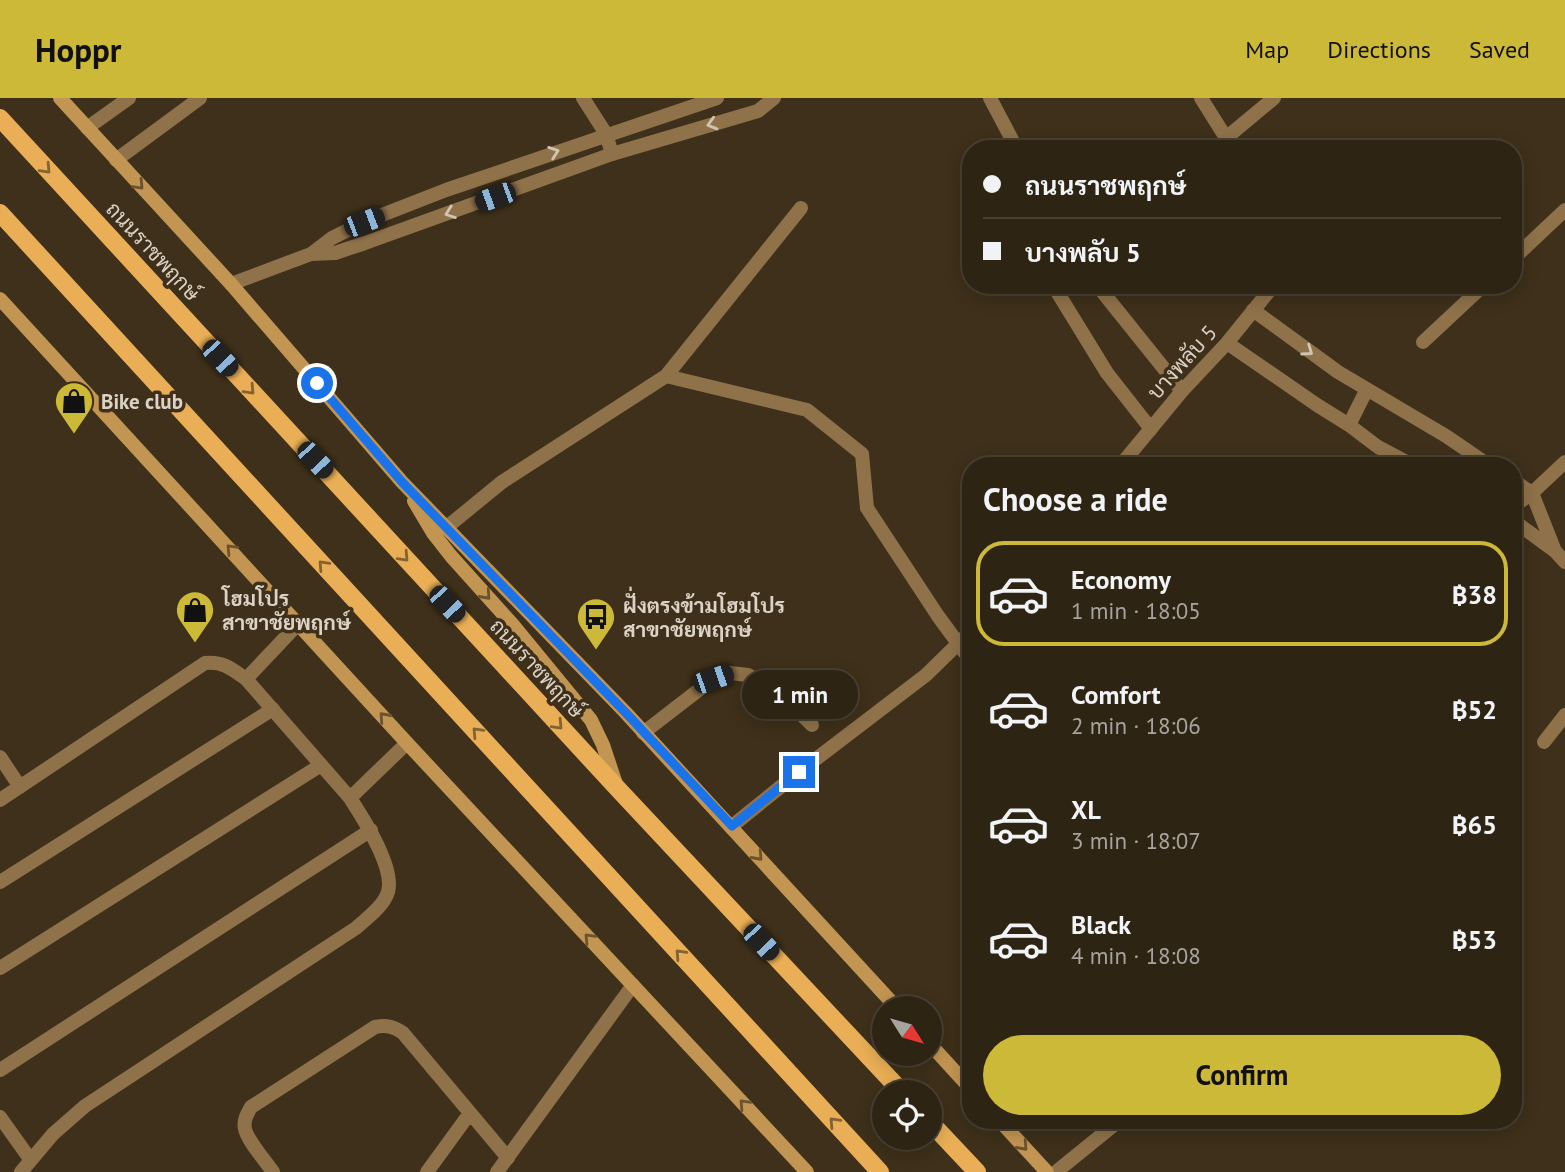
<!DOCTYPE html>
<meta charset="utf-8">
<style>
:root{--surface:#2e2414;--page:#362c1d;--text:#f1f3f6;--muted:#a7a4a0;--line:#494134;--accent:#cdb938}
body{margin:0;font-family:"PT Sans",Sarabun,sans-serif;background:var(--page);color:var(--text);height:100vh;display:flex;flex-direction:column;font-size:26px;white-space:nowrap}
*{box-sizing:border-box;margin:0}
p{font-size:23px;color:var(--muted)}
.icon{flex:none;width:38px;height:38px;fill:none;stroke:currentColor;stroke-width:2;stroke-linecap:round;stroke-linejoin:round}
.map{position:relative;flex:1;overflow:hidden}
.drawer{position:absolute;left:962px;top:359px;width:560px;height:672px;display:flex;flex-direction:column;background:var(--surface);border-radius:28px;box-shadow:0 4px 18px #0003,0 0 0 2px var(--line)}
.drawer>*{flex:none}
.hud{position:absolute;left:962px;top:42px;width:560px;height:154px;border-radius:28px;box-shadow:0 4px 18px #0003,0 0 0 2px var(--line);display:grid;align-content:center;height:154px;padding:0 21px;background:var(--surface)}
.needle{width:46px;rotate:127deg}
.tools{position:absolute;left:872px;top:898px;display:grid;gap:14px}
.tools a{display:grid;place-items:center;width:70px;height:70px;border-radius:50%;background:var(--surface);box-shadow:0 4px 18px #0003,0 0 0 2px var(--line);font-size:35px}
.end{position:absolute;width:32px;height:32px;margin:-16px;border:9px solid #1a73e8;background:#fff;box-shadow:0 0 0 4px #fff}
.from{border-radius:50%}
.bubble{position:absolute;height:49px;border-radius:24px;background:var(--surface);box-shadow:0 4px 18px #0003,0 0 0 2px var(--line);font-size:23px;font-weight:700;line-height:49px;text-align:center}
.car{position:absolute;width:21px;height:42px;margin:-21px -10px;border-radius:9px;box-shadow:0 0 5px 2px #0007;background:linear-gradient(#222 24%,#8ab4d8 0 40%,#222 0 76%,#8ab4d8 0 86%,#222 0)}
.hud b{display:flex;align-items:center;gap:24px;height:66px;font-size:26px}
.hud b+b{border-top:2px solid var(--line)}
.hud i{width:18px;height:18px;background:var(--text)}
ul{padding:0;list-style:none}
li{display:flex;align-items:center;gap:21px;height:105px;margin:0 14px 10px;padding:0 7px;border:4px solid transparent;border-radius:28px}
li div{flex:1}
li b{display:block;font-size:26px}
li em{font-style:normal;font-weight:700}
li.current{border-color:var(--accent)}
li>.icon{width:63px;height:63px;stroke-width:1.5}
h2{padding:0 21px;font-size:32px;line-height:84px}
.primary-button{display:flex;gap:14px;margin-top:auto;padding:14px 21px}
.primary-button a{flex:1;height:80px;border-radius:42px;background:var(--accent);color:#111;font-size:28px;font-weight:700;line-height:80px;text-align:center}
header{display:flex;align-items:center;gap:42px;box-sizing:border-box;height:98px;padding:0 35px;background:var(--accent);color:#111}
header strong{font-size:33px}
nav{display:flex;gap:38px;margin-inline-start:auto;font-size:24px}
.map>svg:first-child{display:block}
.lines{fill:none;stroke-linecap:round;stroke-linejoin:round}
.lane{stroke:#8f724a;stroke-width:14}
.street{stroke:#8f724a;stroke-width:14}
.secondary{stroke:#c29552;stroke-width:14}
.primary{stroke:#eaaf56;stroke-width:18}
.oneway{stroke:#d0c4b3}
.oneway2{stroke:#836332}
.oneway3{stroke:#6c532e}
.route{stroke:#1a73e8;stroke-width:9}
.labels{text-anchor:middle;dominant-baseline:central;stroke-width:7;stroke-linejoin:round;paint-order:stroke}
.street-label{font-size:21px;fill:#dcd3c6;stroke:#3e301a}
.poi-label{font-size:21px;font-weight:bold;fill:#dcd3c6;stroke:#3e301a;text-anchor:start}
</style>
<header>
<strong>Hoppr</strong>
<nav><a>Map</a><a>Directions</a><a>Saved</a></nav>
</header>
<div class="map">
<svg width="1565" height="1074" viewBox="0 0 1565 1074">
<rect width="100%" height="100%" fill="#3e301a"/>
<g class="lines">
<path class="lane" d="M 583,0 L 606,36 L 612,56
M 1053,187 L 1107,275 L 1151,331
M 666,278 L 807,312 L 862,356 L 867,410 L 938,518 L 971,563
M 447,429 L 502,384 L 666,278 L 801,110
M 246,581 L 350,700
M 643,635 L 713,581 L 730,575 L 748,577 L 778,593 L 812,627
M 0,659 L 20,689
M 0,702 L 205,565 C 223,563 232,571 246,581 L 299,525
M 0,784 L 273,611
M 0,870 L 321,667
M 0,972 L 371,732
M 0,1019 L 30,1061
M 21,1074 L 53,1036 L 85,1008 L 356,830 C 367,820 383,809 388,794 C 395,769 363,720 350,700 L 407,645
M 273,1074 C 265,1062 248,1044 245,1031 C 243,1023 247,1016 251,1009 L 375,929 C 386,927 393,928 403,935 L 508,1060
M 427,1074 L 470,1015"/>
<path class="street" d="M 990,0 L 1017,51
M 1201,0 L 1233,51
M 87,30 L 129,0
M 1226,40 L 1274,0
M 116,62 L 200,0
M 312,156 L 335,155 L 365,145 L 612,56 L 758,13 L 774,0
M 1514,160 L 1565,112
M 231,186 L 311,156 L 332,140 L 364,124 L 446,92 L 717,0
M 1097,187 L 1182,293
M 1253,212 L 1338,274 L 1446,338 L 1490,368
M 1423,244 L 1484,187
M 1227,245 L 1317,307 L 1349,327 L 1378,349 L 1414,368
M 1349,327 L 1367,291
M 1120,368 L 1182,293 L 1227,245 L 1274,187
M 1514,383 L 1532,395 L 1555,453
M 1514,408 L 1532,395 L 1565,364
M 1514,423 L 1555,453 L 1565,464
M 1544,644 L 1565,617
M 732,728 L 799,674 L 926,577 L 971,533
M 497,1074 L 633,887
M 1056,1074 L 1120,1022"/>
<path class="secondary" d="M 60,0 L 231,186 L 402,384 L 626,615 L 897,910
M 0,201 L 407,645 L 807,1074
M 414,403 L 433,435 L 451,458 L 513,527 L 591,622 L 603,647 L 616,686
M 929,945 L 971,991
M 999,1022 L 1047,1074"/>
<path class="primary" d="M 0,20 L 618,691 L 902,994
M 0,115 L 880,1074
M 929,1023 L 977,1074"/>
</g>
<defs><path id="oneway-chevron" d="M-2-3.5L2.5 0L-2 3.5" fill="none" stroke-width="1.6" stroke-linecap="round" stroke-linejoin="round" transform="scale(1.75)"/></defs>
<g class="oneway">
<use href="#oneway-chevron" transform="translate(712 26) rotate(164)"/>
<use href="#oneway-chevron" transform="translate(554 54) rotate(-19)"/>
<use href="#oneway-chevron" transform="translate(450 115) rotate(160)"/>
<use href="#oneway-chevron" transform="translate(1308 253) rotate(35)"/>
</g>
<g class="oneway2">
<use href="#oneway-chevron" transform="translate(46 71) rotate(47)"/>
<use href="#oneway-chevron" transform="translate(250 292) rotate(47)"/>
<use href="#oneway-chevron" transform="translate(404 459) rotate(47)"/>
<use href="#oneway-chevron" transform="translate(323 467) rotate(-133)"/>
<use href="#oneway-chevron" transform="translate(558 627) rotate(47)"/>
<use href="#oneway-chevron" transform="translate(477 634) rotate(-133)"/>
<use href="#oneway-chevron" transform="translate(680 856) rotate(-133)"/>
<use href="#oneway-chevron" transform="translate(834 1024) rotate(-133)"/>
</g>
<g class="oneway3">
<use href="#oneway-chevron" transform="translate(139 87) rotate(47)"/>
<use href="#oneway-chevron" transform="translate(231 451) rotate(-133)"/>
<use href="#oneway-chevron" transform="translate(486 497) rotate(48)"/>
<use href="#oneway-chevron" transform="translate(384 619) rotate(-132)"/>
<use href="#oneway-chevron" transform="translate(758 758) rotate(48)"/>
<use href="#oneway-chevron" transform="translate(589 840) rotate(-133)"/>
<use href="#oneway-chevron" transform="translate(744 1006) rotate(-133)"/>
<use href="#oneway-chevron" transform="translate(1023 1048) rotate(48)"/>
</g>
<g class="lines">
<path class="route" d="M 317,285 L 402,384 L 626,615 L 732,728 L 799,674"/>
</g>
<defs>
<g id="shop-pin" transform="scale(2.0125)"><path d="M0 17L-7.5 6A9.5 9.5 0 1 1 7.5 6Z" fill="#cdb938" stroke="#3e301a"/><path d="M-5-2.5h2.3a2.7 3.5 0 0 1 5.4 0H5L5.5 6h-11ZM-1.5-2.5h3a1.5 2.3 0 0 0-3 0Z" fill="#111"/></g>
<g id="bus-pin" transform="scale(2.0125)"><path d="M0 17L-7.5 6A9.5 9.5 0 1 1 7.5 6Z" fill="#cdb938" stroke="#3e301a"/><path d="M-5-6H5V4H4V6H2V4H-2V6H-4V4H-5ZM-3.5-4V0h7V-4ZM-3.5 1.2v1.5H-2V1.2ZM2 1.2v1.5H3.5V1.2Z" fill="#111"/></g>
</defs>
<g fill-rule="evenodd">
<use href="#shop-pin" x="74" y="303"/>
<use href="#shop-pin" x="195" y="512"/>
<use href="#bus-pin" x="596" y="519"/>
</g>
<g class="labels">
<g class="street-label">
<text transform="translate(153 153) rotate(47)">ถนนราชพฤกษ์</text>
<text transform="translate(1182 264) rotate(-48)">บางพลับ 5</text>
<text transform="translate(537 570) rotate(47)">ถนนราชพฤกษ์</text>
</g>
<g class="poi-label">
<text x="101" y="303">Bike club</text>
<text x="222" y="500">โฮมโปร<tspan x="222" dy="24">สาขาชัยพฤกษ์</tspan></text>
<text x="623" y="507">ฝั่งตรงข้ามโฮมโปร<tspan x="623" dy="24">สาขาชัยพฤกษ์</tspan></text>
</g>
</g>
</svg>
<div class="tools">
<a><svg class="needle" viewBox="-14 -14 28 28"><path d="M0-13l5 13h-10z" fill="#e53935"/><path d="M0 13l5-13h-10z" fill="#a7a4a0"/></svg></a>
<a><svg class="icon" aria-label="locate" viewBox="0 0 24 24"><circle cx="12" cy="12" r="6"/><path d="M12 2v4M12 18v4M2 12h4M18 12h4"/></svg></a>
</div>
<i class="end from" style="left:317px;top:285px"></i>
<i class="end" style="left:799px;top:674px"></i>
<div class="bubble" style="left:742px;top:572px;width:116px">1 min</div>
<i class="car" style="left:495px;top:99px;rotate:250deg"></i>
<i class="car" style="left:364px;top:124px;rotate:69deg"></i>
<i class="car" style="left:220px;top:260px;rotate:137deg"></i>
<i class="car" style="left:315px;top:362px;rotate:137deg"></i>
<i class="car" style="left:447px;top:506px;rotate:137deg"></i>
<i class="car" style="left:713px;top:581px;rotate:71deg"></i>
<i class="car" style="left:761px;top:844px;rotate:137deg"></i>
<div class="hud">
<b><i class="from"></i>ถนนราชพฤกษ์</b>
<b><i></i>บางพลับ 5</b>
</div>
<section class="drawer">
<h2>Choose a ride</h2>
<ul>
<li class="current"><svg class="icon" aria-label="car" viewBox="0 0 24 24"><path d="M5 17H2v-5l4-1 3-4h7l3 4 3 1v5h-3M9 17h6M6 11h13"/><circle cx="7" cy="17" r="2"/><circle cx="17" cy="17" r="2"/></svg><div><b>Economy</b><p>1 min · 18:05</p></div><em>฿38</em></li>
<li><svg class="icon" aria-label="car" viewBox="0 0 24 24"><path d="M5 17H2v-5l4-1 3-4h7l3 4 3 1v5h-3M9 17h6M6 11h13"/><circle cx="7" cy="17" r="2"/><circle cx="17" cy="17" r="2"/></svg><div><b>Comfort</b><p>2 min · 18:06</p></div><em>฿52</em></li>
<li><svg class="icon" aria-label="car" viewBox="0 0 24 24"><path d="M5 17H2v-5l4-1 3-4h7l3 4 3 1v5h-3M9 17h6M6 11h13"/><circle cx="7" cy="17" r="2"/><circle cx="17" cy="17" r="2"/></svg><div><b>XL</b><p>3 min · 18:07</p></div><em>฿65</em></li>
<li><svg class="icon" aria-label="car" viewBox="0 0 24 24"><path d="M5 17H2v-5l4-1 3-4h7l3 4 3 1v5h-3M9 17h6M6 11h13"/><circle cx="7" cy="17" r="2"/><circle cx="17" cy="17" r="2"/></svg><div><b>Black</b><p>4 min · 18:08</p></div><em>฿53</em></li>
</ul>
<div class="primary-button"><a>Confirm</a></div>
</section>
</div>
